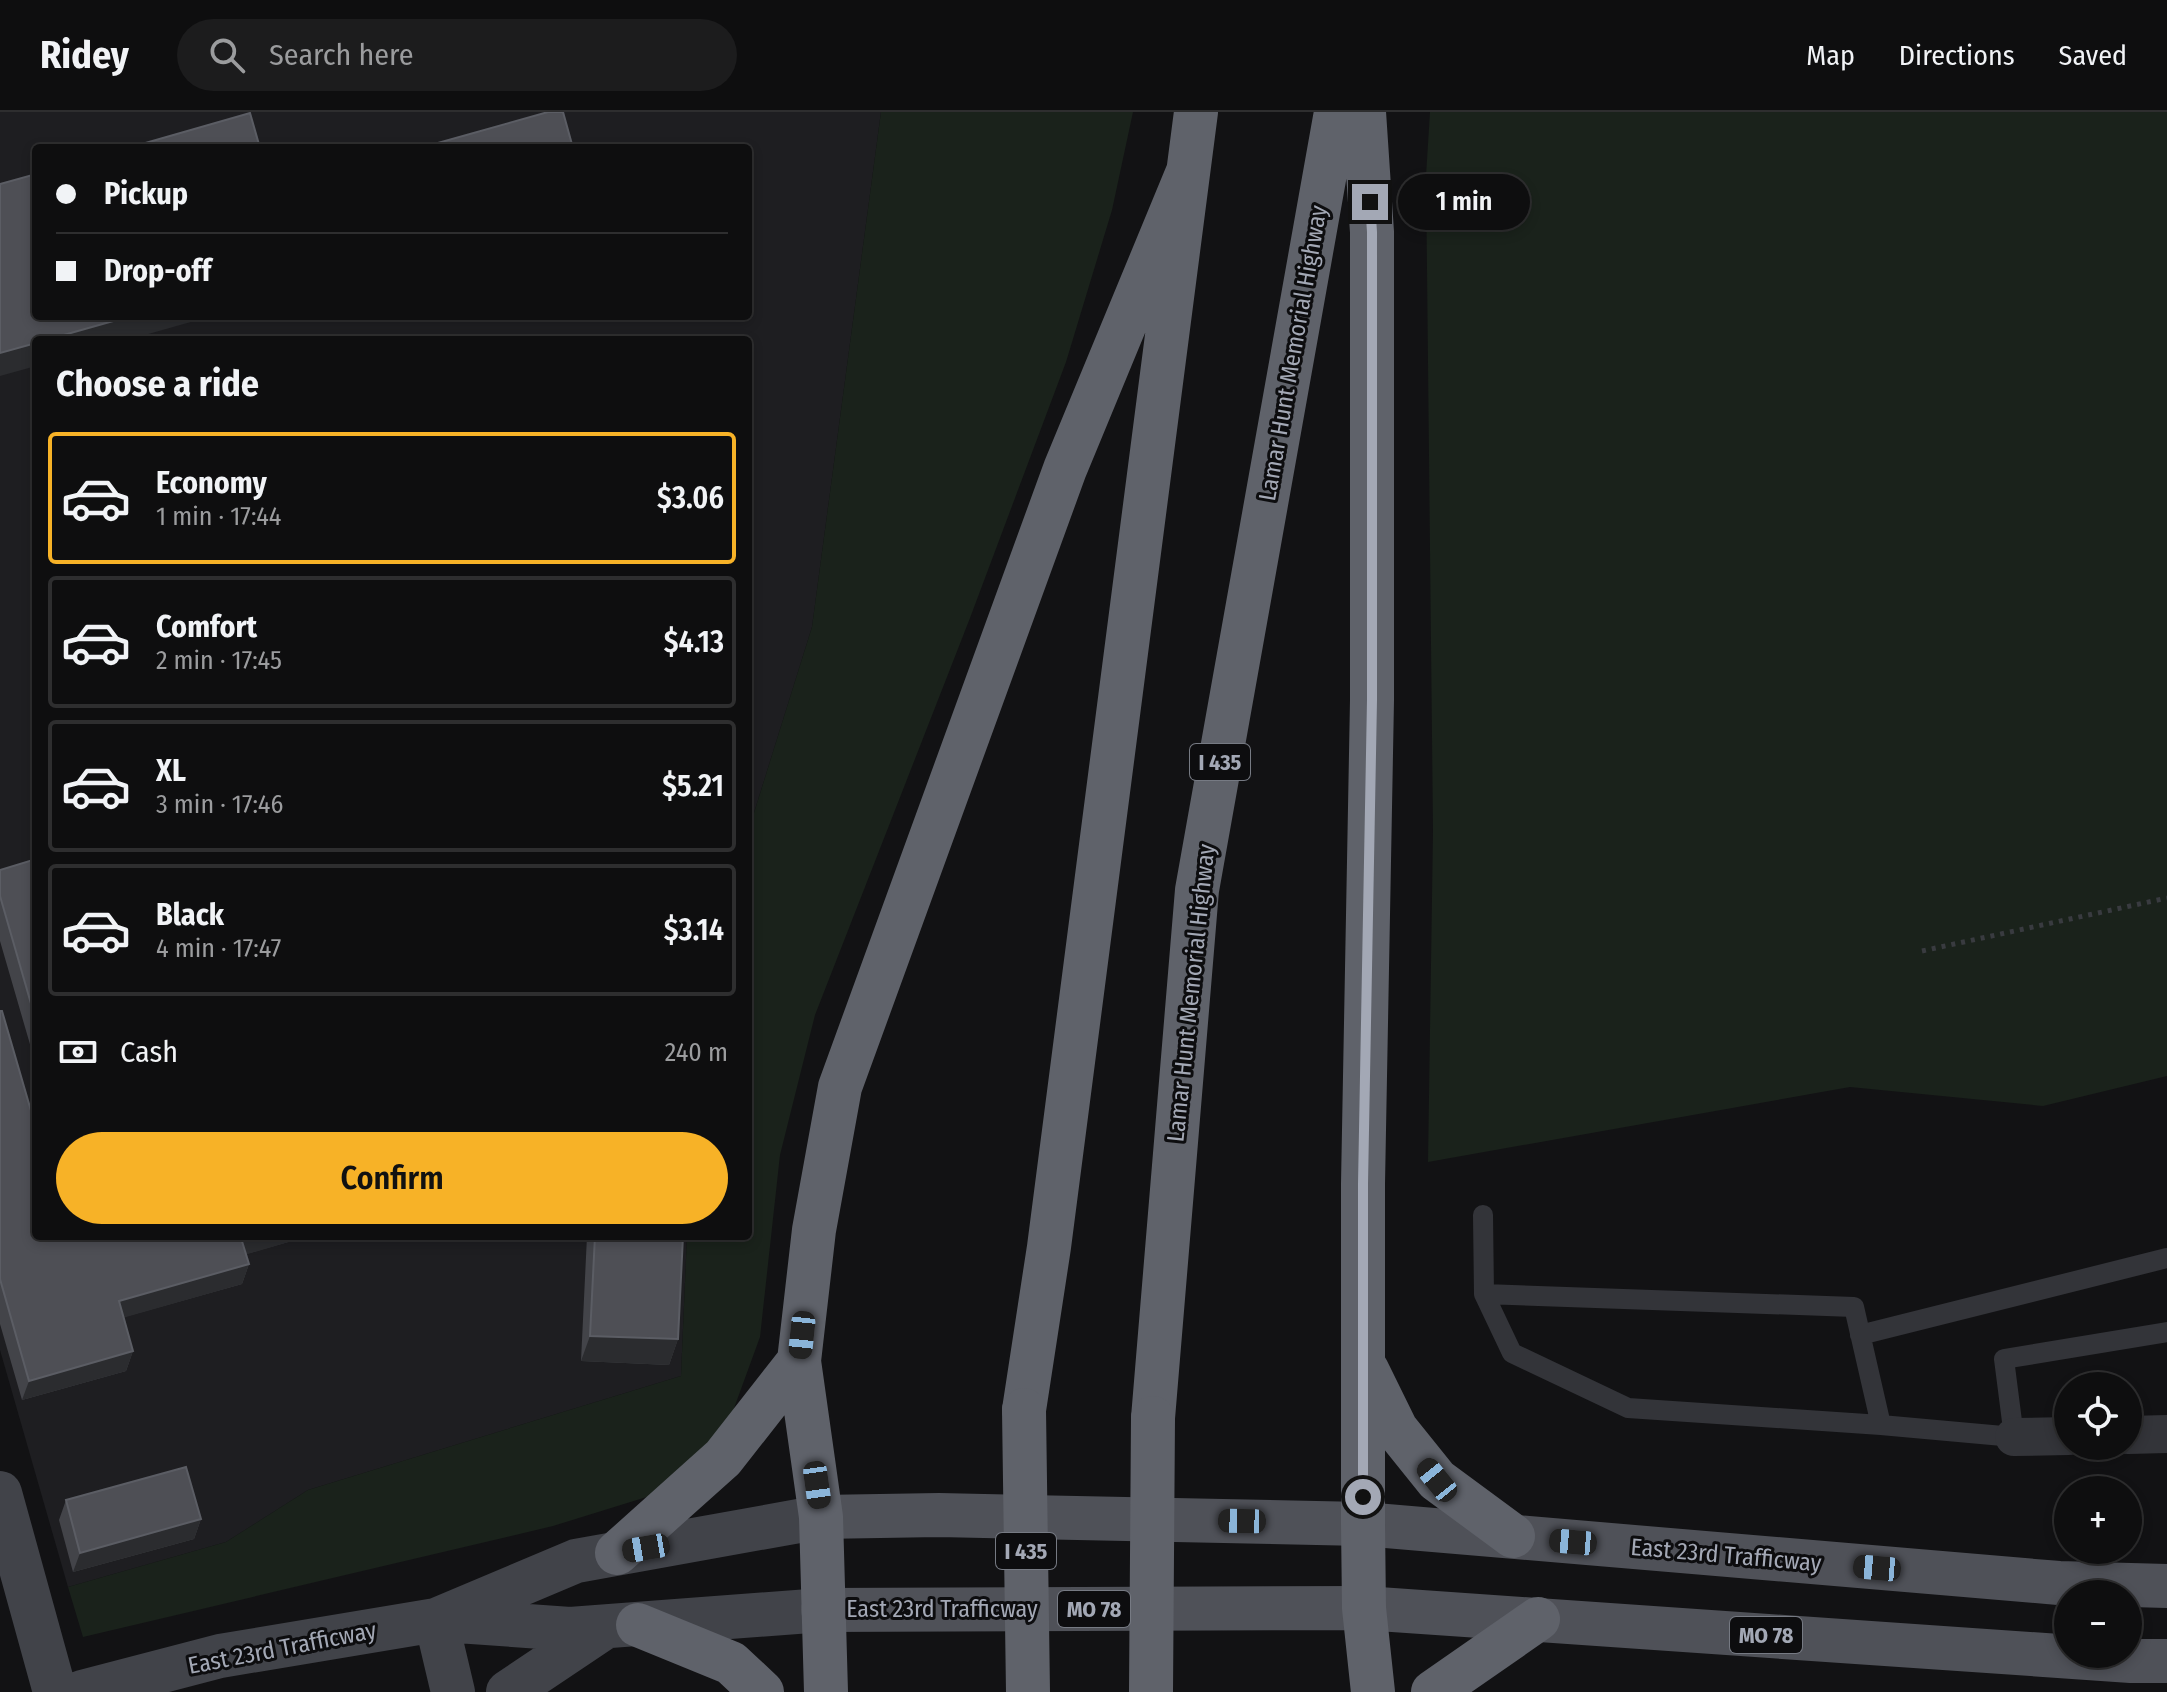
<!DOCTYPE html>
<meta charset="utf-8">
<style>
:root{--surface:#0e0e0f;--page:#1c1c1d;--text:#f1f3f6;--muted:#9b9c9e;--line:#2e2e2f;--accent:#f7b227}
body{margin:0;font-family:"Fira Sans Condensed",sans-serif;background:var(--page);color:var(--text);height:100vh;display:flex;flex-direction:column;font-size:30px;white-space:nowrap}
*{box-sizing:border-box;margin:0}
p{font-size:26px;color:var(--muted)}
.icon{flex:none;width:44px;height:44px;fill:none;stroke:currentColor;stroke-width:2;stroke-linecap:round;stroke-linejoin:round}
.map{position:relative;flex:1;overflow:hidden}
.panel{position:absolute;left:32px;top:224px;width:720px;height:904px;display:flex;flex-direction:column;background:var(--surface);border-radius:8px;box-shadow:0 4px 12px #0003,0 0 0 2px var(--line)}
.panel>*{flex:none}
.top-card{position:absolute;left:32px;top:32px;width:720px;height:176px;border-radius:8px;box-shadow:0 4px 12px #0003,0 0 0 2px var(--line);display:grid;align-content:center;height:176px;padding:0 24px;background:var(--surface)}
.fabs{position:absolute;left:2054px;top:1260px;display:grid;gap:16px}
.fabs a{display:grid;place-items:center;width:88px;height:88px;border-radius:50%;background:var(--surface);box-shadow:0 4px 12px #0003,0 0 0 2px var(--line);font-size:40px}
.end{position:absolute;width:36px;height:36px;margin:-18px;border:10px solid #a3a8b5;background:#111;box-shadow:0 0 0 4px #111}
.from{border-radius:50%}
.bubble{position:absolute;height:56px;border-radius:28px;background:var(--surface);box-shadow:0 4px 12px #0003,0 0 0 2px var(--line);font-size:26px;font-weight:600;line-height:56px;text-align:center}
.car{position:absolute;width:24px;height:48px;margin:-24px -12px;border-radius:10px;box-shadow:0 0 6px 2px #0007;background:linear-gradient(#222 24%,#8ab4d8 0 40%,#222 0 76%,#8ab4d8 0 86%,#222 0)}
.top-card b{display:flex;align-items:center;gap:28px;height:76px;font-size:30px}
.top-card b+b{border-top:2px solid var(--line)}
.top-card i{width:20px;height:20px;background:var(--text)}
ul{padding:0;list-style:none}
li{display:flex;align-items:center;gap:24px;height:132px;margin:0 16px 12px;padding:0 8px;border:4px solid var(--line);border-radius:8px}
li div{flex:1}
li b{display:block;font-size:30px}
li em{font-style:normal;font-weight:600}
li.on{border-color:var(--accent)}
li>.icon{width:72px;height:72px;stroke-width:1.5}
h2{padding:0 24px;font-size:36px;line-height:96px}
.pay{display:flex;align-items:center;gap:20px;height:88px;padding:0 24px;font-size:30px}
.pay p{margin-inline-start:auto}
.button{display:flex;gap:16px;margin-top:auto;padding:16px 24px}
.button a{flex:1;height:92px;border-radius:48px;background:var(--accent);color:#111;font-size:32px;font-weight:600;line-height:92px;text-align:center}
header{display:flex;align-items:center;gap:48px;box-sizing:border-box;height:112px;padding:0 40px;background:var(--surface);border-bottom:2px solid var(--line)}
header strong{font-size:38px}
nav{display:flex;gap:44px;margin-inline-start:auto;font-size:28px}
.search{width:560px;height:72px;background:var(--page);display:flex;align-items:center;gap:20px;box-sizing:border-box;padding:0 28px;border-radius:44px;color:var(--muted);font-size:30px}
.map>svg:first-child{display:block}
.built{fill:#1e1e21;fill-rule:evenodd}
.green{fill:#1a221b}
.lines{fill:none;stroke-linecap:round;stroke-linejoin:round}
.path{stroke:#393b40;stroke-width:5;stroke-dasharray:4 6;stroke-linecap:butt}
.lane{stroke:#333439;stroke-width:20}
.street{stroke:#333439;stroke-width:38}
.secondary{stroke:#414349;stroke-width:44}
.primary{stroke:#4f5158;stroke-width:44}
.highway{stroke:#5f626a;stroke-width:44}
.highway-bridge{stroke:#5f626a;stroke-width:44}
.wall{fill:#434449}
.shaded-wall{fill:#2b2c2f}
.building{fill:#4e4f55;stroke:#5b5d64;stroke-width:2}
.route{stroke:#a3a8b5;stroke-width:10}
.labels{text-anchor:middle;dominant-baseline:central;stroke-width:6;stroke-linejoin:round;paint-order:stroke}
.shield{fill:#0d0d0f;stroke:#767a83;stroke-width:2}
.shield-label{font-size:22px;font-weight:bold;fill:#a3a8b5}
.street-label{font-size:24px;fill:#a3a8b5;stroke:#0d0d0f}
</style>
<header>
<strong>Ridey</strong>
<div class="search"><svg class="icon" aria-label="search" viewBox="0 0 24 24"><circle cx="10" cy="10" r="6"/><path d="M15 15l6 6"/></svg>Search here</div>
<nav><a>Map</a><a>Directions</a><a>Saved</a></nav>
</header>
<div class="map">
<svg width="2167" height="1580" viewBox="0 0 2167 1580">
<rect width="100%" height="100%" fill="#121214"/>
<path class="built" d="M 0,0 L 881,0 L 812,515 L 748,720 L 748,228 L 36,228 L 36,1124 L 687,1124 L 681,1264 L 308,1378 L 226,1430 L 68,1475 L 0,1238 ZM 36,36 L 748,36 L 748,204 L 36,204 Z"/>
<path class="green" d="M 881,0 L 1133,0 L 1112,98 L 1066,250 L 970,506 L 815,903 L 780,1043 L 760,1225 L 733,1299 L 709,1338 L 653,1383 L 553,1414 L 83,1525 L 68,1475 L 226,1430 L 308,1378 L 681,1264 L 687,1124 L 748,1124 L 748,720 L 812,515 Z
M 1430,0 L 2167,0 L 2167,964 L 2043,994 L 1850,975 L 1428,1050 L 1433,719 L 1426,64 Z"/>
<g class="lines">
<path class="path" d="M 1922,839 L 2167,786"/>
<path class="lane" d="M 1483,1103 L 1484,1182 L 1512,1241 L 1628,1296 L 1881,1313 L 2014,1325 L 2004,1247 L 2167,1220
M 1484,1182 L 1854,1195 L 1881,1313
M 1860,1223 L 2167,1146"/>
<path class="street" d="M 2128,1323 L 2167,1322
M 2014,1325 L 2068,1324"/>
<path class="secondary" d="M 0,1381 L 55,1580
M 436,1508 L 453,1580
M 443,1508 L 570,1517 L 823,1498
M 82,1580 L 220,1544 L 436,1508 L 576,1449 L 821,1405
M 508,1580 L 605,1515"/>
<path class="primary" d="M 821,1405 L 939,1403 L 1363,1412 L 2059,1471 L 2167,1474
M 823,1498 L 1364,1496 L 2131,1549 L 2167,1549"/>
<path class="highway" d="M 1364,0 L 1372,120 L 1372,588 L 1363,1072 L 1363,1412 L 1364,1496 L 1373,1580
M 1367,1258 L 1396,1317 L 1437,1368 L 1513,1424
M 1024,1298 L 1049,1135 L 1196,0
M 1153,1306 L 1197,778 L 1336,0
M 617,1441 L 723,1346 L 799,1249
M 638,1513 L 731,1551 L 762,1580
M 826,1580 L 821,1405 L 799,1249 L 814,1118 L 840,975 L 1065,357 L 1187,62
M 1433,1580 L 1538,1507"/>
<path class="highway-bridge" d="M 1024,1298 L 1028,1580
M 1151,1580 L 1153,1306"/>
</g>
<path class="wall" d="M 36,747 L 36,953 L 0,829 L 0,758 Z
M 0,899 L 36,1124 L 309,1124 L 246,1142 L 249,1152 L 242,1172 L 124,1205 L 133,1239 L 126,1259 L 22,1288 L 0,1212 Z
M 587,1124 L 683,1124 L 678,1227 L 669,1253 L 581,1249 Z
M 66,1388 L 201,1407 L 194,1427 L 73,1460 L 59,1408 Z"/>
<path class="shaded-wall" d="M 131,204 L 212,204 L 127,228 L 46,228 Z
M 36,231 L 36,254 L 0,264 L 0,241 Z
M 247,1124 L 309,1124 L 234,1146 L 241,1126 Z
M 249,1152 L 242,1172 L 112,1209 L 119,1189 Z
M 590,1224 L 678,1227 L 669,1253 L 581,1249 Z
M 133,1239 L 126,1259 L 22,1288 L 29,1269 Z
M 201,1407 L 194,1427 L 73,1460 L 80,1441 Z"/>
<path class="building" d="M 548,0 L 563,0 L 573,36 L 420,36 Z
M 250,1 L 260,36 L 128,36 Z
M 36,62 L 36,204 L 131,204 L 46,228 L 36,228 L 36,231 L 0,241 L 0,72 Z
M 36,747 L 36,909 L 0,784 L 0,758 Z
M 0,899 L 2,899 L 36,1016 L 36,1124 L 247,1124 L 241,1126 L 249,1152 L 119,1189 L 133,1239 L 29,1269 L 0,1167 Z
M 595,1124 L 683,1124 L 678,1227 L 590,1224 Z
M 186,1355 L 201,1407 L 80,1441 L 66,1388 Z"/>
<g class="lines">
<path class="route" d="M 1363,1385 L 1363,1072 L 1372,588 L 1372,120 L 1370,90"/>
</g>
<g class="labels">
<g class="shield">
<rect x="1190" y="632" width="60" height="36" rx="6"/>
<rect x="996" y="1421" width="60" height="36" rx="6"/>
<rect x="1058" y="1479" width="72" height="36" rx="6"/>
<rect x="1730" y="1505" width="72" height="36" rx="6"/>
</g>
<g class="shield-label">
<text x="1220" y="650">I 435</text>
<text x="1026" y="1439">I 435</text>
<text x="1094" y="1497">MO 78</text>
<text x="1766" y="1523">MO 78</text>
</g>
<g class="street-label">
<text transform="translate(1293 241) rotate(-80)">Lamar Hunt Memorial Highway</text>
<text transform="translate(1191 881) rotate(-84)">Lamar Hunt Memorial Highway</text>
<text transform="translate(1726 1443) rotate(5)">East 23rd Trafficway</text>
<text x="942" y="1497">East 23rd Trafficway</text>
<text transform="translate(282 1536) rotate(-11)">East 23rd Trafficway</text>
</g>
</g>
</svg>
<div class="fabs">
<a><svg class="icon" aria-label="locate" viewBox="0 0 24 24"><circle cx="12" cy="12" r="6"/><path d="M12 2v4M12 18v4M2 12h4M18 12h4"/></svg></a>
<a>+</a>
<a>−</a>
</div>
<i class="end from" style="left:1363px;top:1385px"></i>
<i class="end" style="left:1370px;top:90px"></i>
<div class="bubble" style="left:1398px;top:62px;width:132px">1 min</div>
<i class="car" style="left:802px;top:1223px;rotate:186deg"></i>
<i class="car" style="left:1437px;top:1368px;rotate:321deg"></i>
<i class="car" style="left:817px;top:1373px;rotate:172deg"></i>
<i class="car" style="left:1242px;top:1409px;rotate:271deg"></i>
<i class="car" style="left:1573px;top:1430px;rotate:275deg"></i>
<i class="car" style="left:646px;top:1436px;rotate:260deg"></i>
<i class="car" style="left:1877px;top:1456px;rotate:275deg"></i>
<div class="top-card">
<b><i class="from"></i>Pickup</b>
<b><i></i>Drop-off</b>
</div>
<section class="panel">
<h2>Choose a ride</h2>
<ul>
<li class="on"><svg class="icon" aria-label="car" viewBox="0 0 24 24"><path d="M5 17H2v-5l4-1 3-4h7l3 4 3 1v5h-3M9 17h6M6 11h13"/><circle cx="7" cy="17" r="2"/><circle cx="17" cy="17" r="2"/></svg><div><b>Economy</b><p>1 min · 17:44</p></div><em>$3.06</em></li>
<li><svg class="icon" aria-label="car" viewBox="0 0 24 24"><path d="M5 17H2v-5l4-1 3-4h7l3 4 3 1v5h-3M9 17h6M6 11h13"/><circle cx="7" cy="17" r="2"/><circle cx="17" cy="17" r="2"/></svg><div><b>Comfort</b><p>2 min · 17:45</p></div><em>$4.13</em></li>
<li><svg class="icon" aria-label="car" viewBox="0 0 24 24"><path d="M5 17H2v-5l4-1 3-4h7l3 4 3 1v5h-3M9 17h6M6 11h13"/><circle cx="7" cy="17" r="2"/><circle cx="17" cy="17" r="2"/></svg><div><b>XL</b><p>3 min · 17:46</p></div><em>$5.21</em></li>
<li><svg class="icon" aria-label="car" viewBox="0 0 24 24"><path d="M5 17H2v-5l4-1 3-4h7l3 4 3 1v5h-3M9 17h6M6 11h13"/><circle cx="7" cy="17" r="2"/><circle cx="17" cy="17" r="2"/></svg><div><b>Black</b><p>4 min · 17:47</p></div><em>$3.14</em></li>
</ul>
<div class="pay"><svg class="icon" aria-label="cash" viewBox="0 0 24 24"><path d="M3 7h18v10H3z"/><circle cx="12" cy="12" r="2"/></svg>Cash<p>240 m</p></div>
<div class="button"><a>Confirm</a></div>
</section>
</div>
